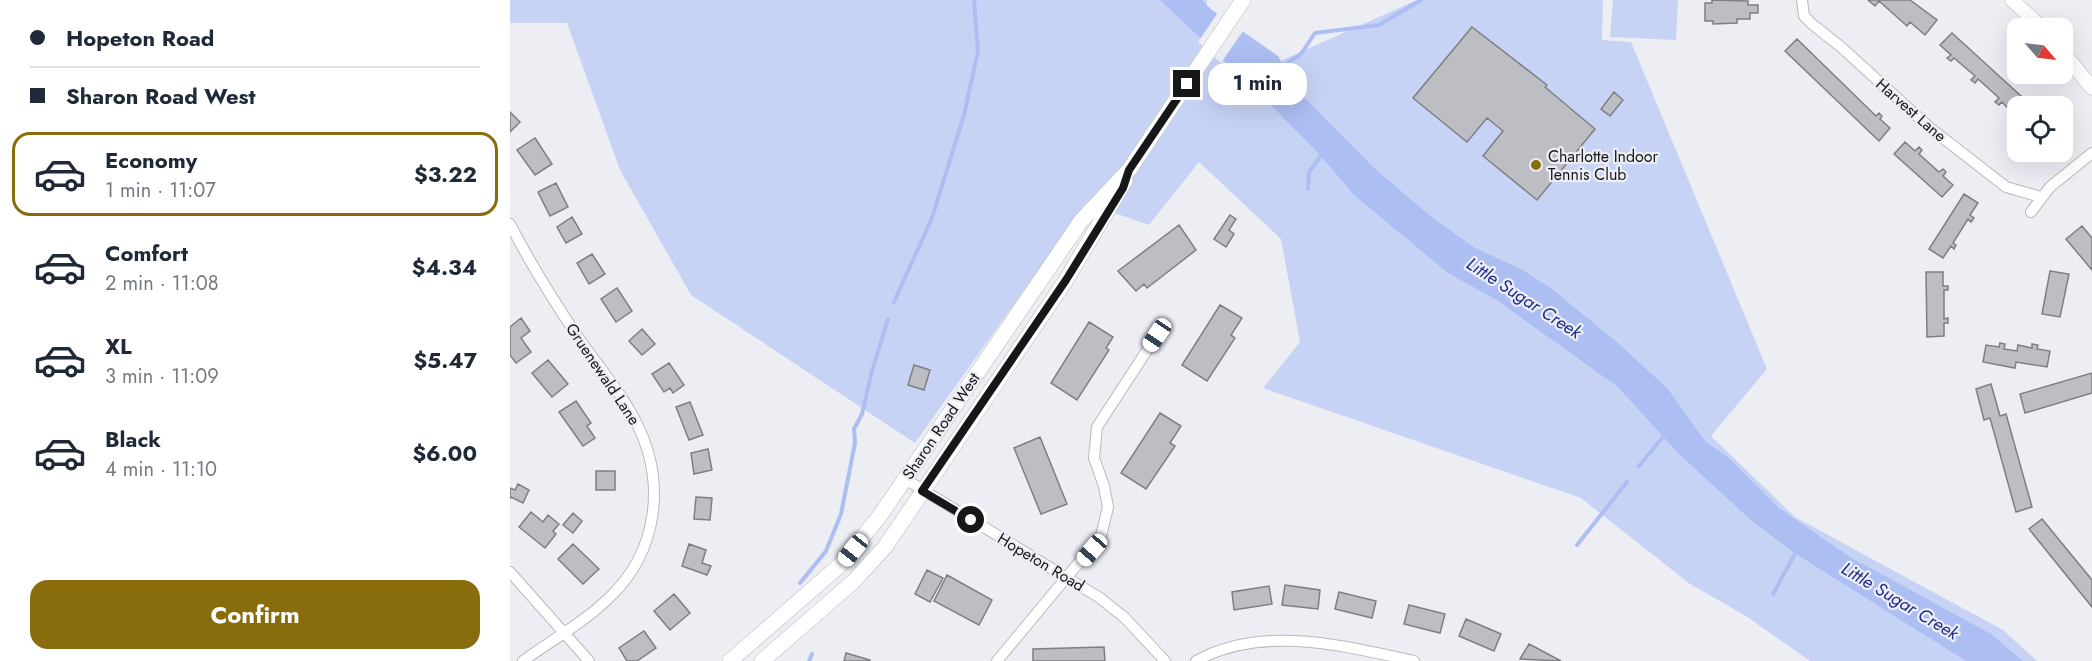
<!DOCTYPE html>
<meta charset="utf-8">
<style>
:root{--surface:#fff;--page:#f2f2f3;--text:#1f2937;--muted:#747a83;--line:#e0e1e3;--accent:#896d0d}
body{margin:0;font-family:Jost,sans-serif;background:var(--page);color:var(--text);height:100vh;display:flex;flex-direction:column;font-size:22px;white-space:nowrap}
*{box-sizing:border-box;margin:0}
p{font-size:20px;color:var(--muted)}
.icon{flex:none;width:33px;height:33px;fill:none;stroke:currentColor;stroke-width:2;stroke-linecap:round;stroke-linejoin:round}
.map{position:relative;flex:1;overflow:hidden}
.details{display:flex;flex-direction:column;background:var(--surface);width:510px}
.details>*{flex:none}
.top-card{display:grid;align-content:center;height:132px;padding:0 30px;background:var(--surface)}
.needle{width:39px;rotate:118deg}
.fabs{position:absolute;left:1497px;top:18px;display:grid;gap:12px}
.fabs a{display:grid;place-items:center;width:66px;height:66px;border-radius:12px;background:var(--surface);box-shadow:0 6px 24px #0002;font-size:30px}
.end{position:absolute;width:27px;height:27px;margin:-14px;border:8px solid #161719;background:#fff;box-shadow:0 0 0 3px #fff}
.from{border-radius:50%}
.bubble{position:absolute;height:42px;border-radius:18px;background:var(--surface);box-shadow:0 6px 24px #0002;font-size:20px;font-weight:700;line-height:42px;text-align:center}
.car{position:absolute;width:18px;height:36px;margin:-18px -9px;border-radius:8px;box-shadow:0 0 4px 2px #0007;background:linear-gradient(#fff 24%,#345 0 40%,#fff 0 76%,#345 0 86%,#fff 0)}
.top-card b{display:flex;align-items:center;gap:21px;height:57px;font-size:22px}
.top-card b+b{border-top:2px solid var(--line)}
.top-card i{width:15px;height:15px;background:var(--text)}
ul{padding:0;list-style:none}
li{display:flex;align-items:center;gap:18px;height:84px;margin:0 12px 9px;padding:0 18px;border:3px solid transparent;border-radius:18px}
li div{flex:1}
li b{display:block;font-size:22px}
li em{font-style:normal;font-weight:700}
li.current{border-color:var(--accent)}
li>.icon{width:54px;height:54px;stroke-width:1.5}
.primary-button{display:flex;gap:12px;margin-top:auto;padding:12px 30px}
.primary-button a{flex:1;height:69px;border-radius:18px;background:var(--accent);color:#fff;font-size:24px;font-weight:700;line-height:69px;text-align:center}
main{display:flex;flex:1;min-height:0}
.map>svg:first-child{display:block}
.green{fill:#c7d3f5}
.water{fill:#adbef2}
.pier{fill:#eceef4}
.lines{fill:none;stroke-linecap:round;stroke-linejoin:round}
.stream{stroke:#adbef2;stroke-width:4}
.building{fill:#bcbec4;stroke:#7d7f84;stroke-width:1.5}
.minor-casing{stroke:#b7b9bf;stroke-width:12}
.tertiary-casing{stroke:#b7b9bf;stroke-width:15}
.secondary-casing{stroke:#b7b9bf;stroke-width:16}
.minor{stroke:#fff;stroke-width:10}
.tertiary{stroke:#fff;stroke-width:14}
.secondary{stroke:#fff;stroke-width:15}
.route{stroke:#161719;stroke-width:8}
.poi-dot{fill:#896d0d;stroke:#eceef4;stroke-width:2}
.labels{text-anchor:middle;dominant-baseline:central;stroke-width:4.5;stroke-linejoin:round;paint-order:stroke}
.street-label{font-size:16px;fill:#161719;stroke:#eceef4}
.poi-label{font-size:16px;fill:#161719;stroke:#eceef4;text-anchor:start}
.water-label{font-size:18px;font-style:italic;fill:#202c8a;stroke:#eceef4}
</style>
<main>
<section class="details">
<div class="top-card">
<b><i class="from"></i>Hopeton Road</b>
<b><i></i>Sharon Road West</b>
</div>
<ul>
<li class="current"><svg class="icon" aria-label="car" viewBox="0 0 24 24"><path d="M5 17H2v-5l4-1 3-4h7l3 4 3 1v5h-3M9 17h6M6 11h13"/><circle cx="7" cy="17" r="2"/><circle cx="17" cy="17" r="2"/></svg><div><b>Economy</b><p>1 min · 11:07</p></div><em>$3.22</em></li>
<li><svg class="icon" aria-label="car" viewBox="0 0 24 24"><path d="M5 17H2v-5l4-1 3-4h7l3 4 3 1v5h-3M9 17h6M6 11h13"/><circle cx="7" cy="17" r="2"/><circle cx="17" cy="17" r="2"/></svg><div><b>Comfort</b><p>2 min · 11:08</p></div><em>$4.34</em></li>
<li><svg class="icon" aria-label="car" viewBox="0 0 24 24"><path d="M5 17H2v-5l4-1 3-4h7l3 4 3 1v5h-3M9 17h6M6 11h13"/><circle cx="7" cy="17" r="2"/><circle cx="17" cy="17" r="2"/></svg><div><b>XL</b><p>3 min · 11:09</p></div><em>$5.47</em></li>
<li><svg class="icon" aria-label="car" viewBox="0 0 24 24"><path d="M5 17H2v-5l4-1 3-4h7l3 4 3 1v5h-3M9 17h6M6 11h13"/><circle cx="7" cy="17" r="2"/><circle cx="17" cy="17" r="2"/></svg><div><b>Black</b><p>4 min · 11:10</p></div><em>$6.00</em></li>
</ul>
<div class="primary-button"><a>Confirm</a></div>
</section>
<div class="map">
<svg width="1582" height="661" viewBox="0 0 1582 661">
<rect width="100%" height="100%" fill="#eceef4"/>
<path class="green" d="M 0,0 L 697,0 L 695,24 L 748,71 L 907,0 L 1093,0 L 1092,40 L 1121,42 L 1257,369 L 1201,436 L 1285,517 L 1493,630 L 1527,661 L 1300,661 L 1236,616 L 1180,584 L 1071,498 L 753,388 L 790,342 L 771,239 L 689,162 L 639,225 L 576,203 L 405,443 L 181,295 L 110,170 L 57,23 L 0,23 Z
M 1103,0 L 1168,0 L 1166,40 L 1100,37 Z"/>
<path class="water" d="M 650,0 L 692,0 L 702,10 L 768,56 L 774,66 L 776,79 L 864,168 L 924,219 L 965,248 L 1011,269 L 1042,289 L 1109,344 L 1158,389 L 1195,441 L 1219,458 L 1269,508 L 1340,557 L 1481,634 L 1513,661 L 1456,661 L 1286,554 L 1243,522 L 1168,453 L 1108,387 L 985,299 L 938,273 L 844,195 L 811,156 L 759,103 Z"/>
<path class="pier" d="M 709,11 L 735,28 L 711,63 L 688,42 Z"/>
<g class="lines">
<path class="stream" d="M 770,68 L 791,54 L 805,33 L 869,25 L 911,0
M 798,189 L 799,172 L 813,153
M 384,302 L 422,218 L 454,115 L 468,51 L 464,0
M 1129,466 L 1157,432
M 1067,545 L 1117,482
M 290,583 L 316,551 L 331,514 L 345,443 L 344,429 L 352,414 L 362,371 L 378,319
M 1263,594 L 1287,550
M 299,661 L 302,654"/>
</g>
<path class="building" d="M 1202,0 L 1238,1 L 1238,5 L 1248,5 L 1248,13 L 1240,13 L 1240,19 L 1227,19 L 1227,23 L 1203,24 L 1203,21 L 1195,21 L 1195,3 L 1202,3 Z
M 1358,0 L 1400,0 L 1427,20 L 1415,35 L 1400,22 L 1397,26 L 1369,1 L 1365,6 Z
M 962,27 L 1037,85 L 1035,87 L 1085,129 L 1027,200 L 973,156 L 993,131 L 977,118 L 957,142 L 903,98 Z
M 1442,33 L 1522,106 L 1508,106 L 1508,119 L 1492,102 L 1489,105 L 1485,102 L 1489,98 L 1468,79 L 1465,83 L 1461,80 L 1465,76 L 1444,58 L 1441,61 L 1437,58 L 1441,55 L 1430,45 Z
M 1287,39 L 1366,116 L 1369,113 L 1372,116 L 1370,119 L 1380,128 L 1369,141 L 1275,51 Z
M 1104,92 L 1113,100 L 1100,116 L 1091,109 Z
M 0,112 L 10,122 L 0,132 Z
M 25,138 L 42,164 L 25,175 L 7,150 Z
M 1395,142 L 1405,151 L 1409,147 L 1412,150 L 1409,154 L 1429,172 L 1433,169 L 1436,172 L 1433,176 L 1443,185 L 1432,197 L 1384,154 Z
M 46,183 L 58,207 L 40,216 L 28,192 Z
M 1454,194 L 1468,203 L 1460,215 L 1464,218 L 1461,222 L 1458,219 L 1443,243 L 1446,245 L 1444,249 L 1441,246 L 1433,258 L 1419,249 Z
M 720,215 L 726,219 L 719,230 L 724,234 L 716,247 L 704,239 Z
M 62,217 L 72,234 L 56,243 L 47,227 Z
M 669,225 L 686,250 L 637,288 L 634,284 L 626,291 L 608,271 Z
M 1572,226 L 1582,238 L 1582,270 L 1556,239 Z
M 82,254 L 95,274 L 79,284 L 67,263 Z
M 1540,271 L 1559,274 L 1550,317 L 1532,314 Z
M 1416,272 L 1433,272 L 1433,286 L 1438,286 L 1438,290 L 1434,290 L 1434,319 L 1438,318 L 1438,323 L 1434,323 L 1434,336 L 1417,337 Z
M 107,288 L 122,311 L 106,322 L 91,299 Z
M 710,305 L 732,318 L 721,335 L 725,338 L 697,381 L 672,365 Z
M 11,318 L 20,331 L 11,338 L 21,352 L 6,363 L 0,355 L 0,327 Z
M 579,322 L 603,337 L 596,348 L 599,350 L 567,400 L 541,383 Z
M 132,329 L 145,344 L 132,355 L 119,341 Z
M 1490,343 L 1495,344 L 1494,349 L 1507,351 L 1508,345 L 1522,348 L 1522,344 L 1528,345 L 1527,349 L 1540,351 L 1537,367 L 1506,362 L 1505,368 L 1473,362 L 1476,345 L 1489,347 Z
M 38,360 L 58,384 L 42,397 L 22,373 Z
M 159,363 L 174,385 L 163,393 L 160,388 L 154,392 L 142,374 Z
M 404,365 L 420,370 L 414,390 L 398,385 Z
M 1582,373 L 1582,393 L 1515,413 L 1510,394 Z
M 1481,384 L 1490,416 L 1496,414 L 1522,507 L 1506,512 L 1480,418 L 1474,420 L 1466,389 Z
M 66,401 L 81,423 L 77,426 L 85,438 L 73,446 L 49,412 Z
M 180,402 L 193,435 L 179,440 L 166,407 Z
M 650,413 L 671,426 L 660,443 L 665,446 L 636,489 L 611,473 Z
M 530,437 L 557,504 L 531,514 L 504,448 Z
M 198,449 L 202,470 L 184,474 L 181,453 Z
M 86,471 L 105,471 L 105,490 L 86,490 Z
M 8,484 L 19,490 L 13,503 L 1,497 L 0,499 L 0,488 L 5,490 Z
M 186,497 L 202,498 L 200,520 L 184,519 Z
M 21,512 L 33,522 L 38,515 L 49,524 L 43,531 L 46,534 L 35,548 L 9,527 Z
M 63,513 L 72,521 L 63,533 L 53,525 Z
M 1532,519 L 1582,580 L 1582,607 L 1519,529 Z
M 63,544 L 89,569 L 73,584 L 48,559 Z
M 179,544 L 196,550 L 192,563 L 201,566 L 197,575 L 172,566 Z
M 417,570 L 433,578 L 420,602 L 405,594 Z
M 437,575 L 482,600 L 469,625 L 424,601 Z
M 775,585 L 810,590 L 808,609 L 772,605 Z
M 759,586 L 762,604 L 724,610 L 722,592 Z
M 829,592 L 866,601 L 862,618 L 825,609 Z
M 164,594 L 180,613 L 160,630 L 144,611 Z
M 899,605 L 935,614 L 930,633 L 894,624 Z
M 956,619 L 991,634 L 984,651 L 949,636 Z
M 134,631 L 146,648 L 127,661 L 117,661 L 109,648 Z
M 1019,644 L 1051,661 L 1010,659 Z
M 594,647 L 595,661 L 523,661 L 523,649 Z
M 336,653 L 360,660 L 360,661 L 334,661 Z"/>
<g class="lines">
<g class="minor-casing">
<path id="minor" d="M 1292,0 L 1294,16 L 1302,24 L 1331,47 L 1419,127 L 1496,187 L 1531,197
M 1521,212 L 1540,187 L 1582,153
M 0,224 C 20,263 43,300 68,337 C 87,365 112,393 127,424 C 156,482 148,550 101,596 C 76,621 42,640 13,661
M 395,479 L 590,598 L 615,618 L 655,661
M 0,572 L 79,661
M 487,661 L 591,536 L 598,507 L 594,486 L 584,458 L 587,427 L 647,335
M 686,661 C 752,624 834,646 904,661"/>
</g>
<g class="tertiary-casing">
<path id="tertiary" d="M 1502,0 L 1532,28
M 1552,51 L 1582,88"/>
</g>
<g class="secondary-casing">
<path id="secondary" d="M 220,661 L 329,566 L 369,517 L 571,221 L 619,170 L 733,0
M 252,661 L 343,582 L 375,547 L 556,280 L 615,181"/>
</g>
<use href="#minor" class="minor"/>
<use href="#tertiary" class="tertiary"/>
<use href="#secondary" class="secondary"/>
</g>
<g class="lines">
<path class="route" d="M 461,520 L 412,491 L 556,280 L 613,188 L 619,170 L 677,84"/>
</g>
<circle class="poi-dot" cx="1026" cy="165" r="6"/>
<g class="labels">
<g class="street-label">
<text transform="translate(1401 110) rotate(41)">Harvest Lane</text>
<text transform="translate(93 374) rotate(56)">Gruenewald Lane</text>
<text transform="translate(431 426) rotate(-56)">Sharon Road West</text>
<text transform="translate(531 562) rotate(31)">Hopeton Road</text>
</g>
<g class="poi-label">
<text x="1038" y="156">Charlotte Indoor<tspan x="1038" dy="18">Tennis Club</tspan></text>
</g>
<g class="water-label">
<text transform="translate(1014 298) rotate(33)">Little Sugar Creek</text>
<text transform="translate(1390 601) rotate(31)">Little Sugar Creek</text>
</g>
</g>
</svg>
<div class="fabs">
<a><svg class="needle" viewBox="-14 -14 28 28"><path d="M0-13l5 13h-10z" fill="#e53935"/><path d="M0 13l5-13h-10z" fill="#747a83"/></svg></a>
<a><svg class="icon" aria-label="locate" viewBox="0 0 24 24"><circle cx="12" cy="12" r="6"/><path d="M12 2v4M12 18v4M2 12h4M18 12h4"/></svg></a>
</div>
<i class="end from" style="left:461px;top:520px"></i>
<i class="end" style="left:677px;top:84px"></i>
<div class="bubble" style="left:698px;top:63px;width:99px">1 min</div>
<i class="car" style="left:647px;top:335px;rotate:214deg"></i>
<i class="car" style="left:343px;top:550px;rotate:219deg"></i>
<i class="car" style="left:582px;top:550px;rotate:221deg"></i>
</div>
</main>
